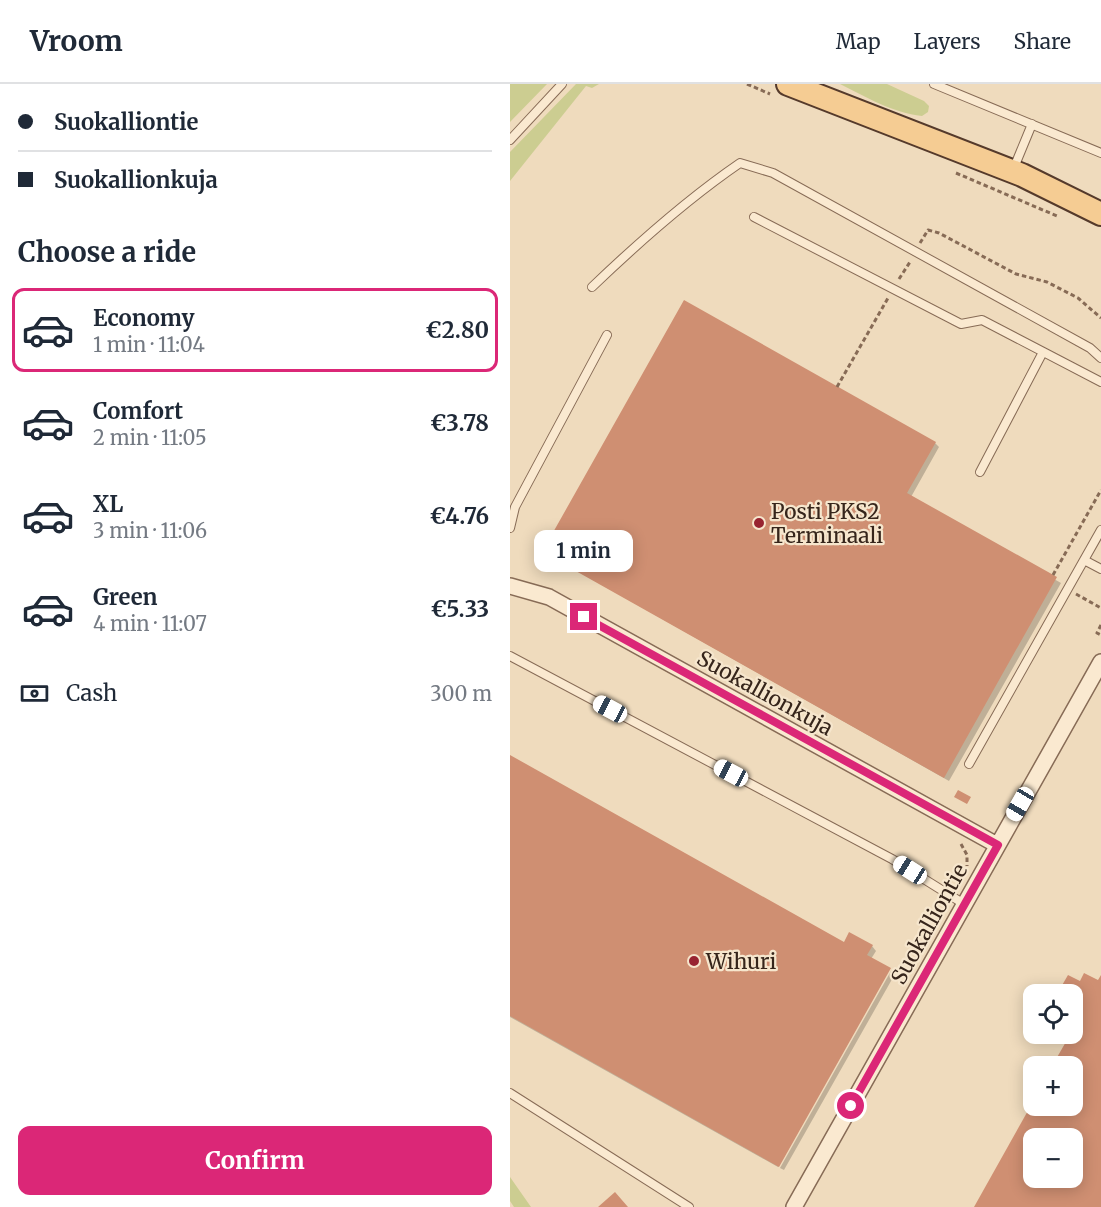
<!DOCTYPE html>
<meta charset="utf-8">
<style>
:root{--surface:#fff;--page:#f6f6f7;--text:#1f2937;--muted:#747a83;--line:#e0e1e3;--accent:#db2777}
body{margin:0;font-family:Merriweather,serif;background:var(--page);color:var(--text);height:100vh;display:flex;flex-direction:column;font-size:22px;white-space:nowrap}
*{box-sizing:border-box;margin:0}
p{font-size:20px;color:var(--muted)}
.icon{flex:none;width:33px;height:33px;fill:none;stroke:currentColor;stroke-width:2;stroke-linecap:round;stroke-linejoin:round}
.map{position:relative;flex:1;overflow:hidden}
.details{display:flex;flex-direction:column;background:var(--surface);width:510px}
.details>*{flex:none}
.guide{display:grid;align-content:center;height:132px;padding:0 18px;background:var(--surface)}
.buttons{position:absolute;left:513px;top:900px;display:grid;gap:12px}
.buttons a{display:grid;place-items:center;width:60px;height:60px;border-radius:12px;background:var(--surface);box-shadow:0 3px 15px #0003;font-size:30px}
.end{position:absolute;width:27px;height:27px;margin:-14px;border:8px solid #db2777;background:#fff;box-shadow:0 0 0 3px #fff}
.from{border-radius:50%}
.bubble{position:absolute;height:42px;border-radius:12px;background:var(--surface);box-shadow:0 3px 15px #0003;font-size:20px;font-weight:700;line-height:42px;text-align:center}
.car{position:absolute;width:18px;height:36px;margin:-18px -9px;border-radius:8px;box-shadow:0 0 4px 2px #0007;background:linear-gradient(#fff 24%,#345 0 40%,#fff 0 76%,#345 0 86%,#fff 0)}
.guide b{display:flex;align-items:center;gap:21px;height:57px;font-size:22px}
.guide b+b{border-top:2px solid var(--line)}
.guide i{width:15px;height:15px;background:var(--text)}
ul{padding:0;list-style:none}
li{display:flex;align-items:center;gap:18px;height:84px;margin:0 12px 9px;padding:0 6px;border:3px solid transparent;border-radius:12px}
li div{flex:1}
li b{display:block;font-size:22px}
li em{font-style:normal;font-weight:700}
li.selected{border-color:var(--accent)}
li>.icon{width:54px;height:54px;stroke-width:1.5}
h2{padding:0 18px;font-size:27px;line-height:72px}
.pay{display:flex;align-items:center;gap:15px;height:66px;padding:0 18px;font-size:22px}
.pay p{margin-inline-start:auto}
.primary-button{display:flex;gap:12px;margin-top:auto;padding:12px 18px}
.primary-button a{flex:1;height:69px;border-radius:12px;background:var(--accent);color:#fff;font-size:24px;font-weight:700;line-height:69px;text-align:center}
header{display:flex;align-items:center;gap:36px;box-sizing:border-box;height:84px;padding:0 30px;background:var(--surface);border-bottom:2px solid var(--line)}
header strong{font-size:28px}
nav{display:flex;gap:33px;margin-inline-start:auto;font-size:21px}
main{display:flex;flex:1;min-height:0}
.map>svg:first-child{display:block}
.green{fill:#cccd91}
.shadow{fill:#0003;fill-rule:evenodd}
.building{fill:#cf8f72;fill-rule:evenodd}
.lines{fill:none;stroke-linecap:round;stroke-linejoin:round}
.service-casing{stroke:#876b56;stroke-width:10}
.minor-casing{stroke:#876b56;stroke-width:18}
.primary-casing{stroke:#553a2b;stroke-width:26}
.path{stroke:#876b56;stroke-width:3;stroke-dasharray:4.5 3;stroke-linecap:butt}
.service{stroke:#fae9d0;stroke-width:8}
.minor{stroke:#fae9d0;stroke-width:15}
.primary{stroke:#f5cc93;stroke-width:22}
.route{stroke:#db2777;stroke-width:8}
.poi-dot{fill:#982431;stroke:#f6e6cd;stroke-width:2}
.labels{text-anchor:middle;dominant-baseline:central;stroke-width:4.5;stroke-linejoin:round;paint-order:stroke}
.poi-label{font-size:21px;fill:#36251b;stroke:#f6e6cd;text-anchor:start}
.street-label{font-size:21px;fill:#36251b;stroke:#f6e6cd}
</style>
<header>
<strong>Vroom</strong>
<nav><a>Map</a><a>Layers</a><a>Share</a></nav>
</header>
<main>
<section class="details">
<div class="guide">
<b><i class="from"></i>Suokalliontie</b>
<b><i></i>Suokallionkuja</b>
</div>
<h2>Choose a ride</h2>
<ul>
<li class="selected"><svg class="icon" aria-label="car" viewBox="0 0 24 24"><path d="M5 17H2v-5l4-1 3-4h7l3 4 3 1v5h-3M9 17h6M6 11h13"/><circle cx="7" cy="17" r="2"/><circle cx="17" cy="17" r="2"/></svg><div><b>Economy</b><p>1 min · 11:04</p></div><em>€2.80</em></li>
<li><svg class="icon" aria-label="car" viewBox="0 0 24 24"><path d="M5 17H2v-5l4-1 3-4h7l3 4 3 1v5h-3M9 17h6M6 11h13"/><circle cx="7" cy="17" r="2"/><circle cx="17" cy="17" r="2"/></svg><div><b>Comfort</b><p>2 min · 11:05</p></div><em>€3.78</em></li>
<li><svg class="icon" aria-label="car" viewBox="0 0 24 24"><path d="M5 17H2v-5l4-1 3-4h7l3 4 3 1v5h-3M9 17h6M6 11h13"/><circle cx="7" cy="17" r="2"/><circle cx="17" cy="17" r="2"/></svg><div><b>XL</b><p>3 min · 11:06</p></div><em>€4.76</em></li>
<li><svg class="icon" aria-label="car" viewBox="0 0 24 24"><path d="M5 17H2v-5l4-1 3-4h7l3 4 3 1v5h-3M9 17h6M6 11h13"/><circle cx="7" cy="17" r="2"/><circle cx="17" cy="17" r="2"/></svg><div><b>Green</b><p>4 min · 11:07</p></div><em>€5.33</em></li>
</ul>
<div class="pay"><svg class="icon" aria-label="cash" viewBox="0 0 24 24"><path d="M3 7h18v10H3z"/><circle cx="12" cy="12" r="2"/></svg>Cash<p>300 m</p></div>
<div class="primary-button"><a>Confirm</a></div>
</section>
<div class="map">
<svg width="591" height="1123" viewBox="0 0 591 1123">
<rect width="100%" height="100%" fill="#efdbbd"/>
<path class="green" d="M 0,0 L 37,0 L 0,38 Z
M 66,0 L 89,0 L 82,4 L 76,2 L 0,97 L 0,68 Z
M 330,0 L 377,0 L 414,17 L 419,22 L 418,28 L 412,32 C 383,29 356,13 330,0 Z
M 0,1093 L 21,1123 L 4,1123 L 0,1117 Z"/>
<path class="shadow" d="M 425,359 L 429,363 L 401,413 L 551,499 L 439,697 L 34,468 Z
M 0,673 L 335,860 L 362,862 L 366,867 L 361,875 L 379,885 L 268,1083 L 0,933 Z
M 381,887 L 385,890 L 274,1086 L 270,1084 Z
M 559,893 L 575,902 L 589,898 L 591,894 L 591,1123 L 465,1123 L 524,1022 L 562,1022 L 562,982 L 544,982 L 558,958 L 543,950 L 562,950 L 562,910 L 549,910 ZM 524,1054 L 562,1054 L 562,1094 L 524,1094 Z"/>
<path class="building" d="M 174,216 L 426,358 L 397,409 L 547,493 L 434,694 L 32,468 Z
M 0,671 L 334,858 L 339,848 L 363,861 L 357,871 L 381,884 L 269,1083 L 0,932 Z
M 448,706 L 461,713 L 457,720 L 444,713 Z
M 574,889 L 588,896 L 591,891 L 591,1123 L 464,1123 L 524,1016 L 524,1022 L 562,1022 L 562,982 L 542,982 L 557,956 L 546,950 L 562,950 L 562,910 L 547,910 L 558,891 L 570,897 ZM 524,1054 L 562,1054 L 562,1094 L 524,1094 Z
M 105,1108 L 118,1123 L 88,1123 Z"/>
<g class="lines">
<g class="service-casing">
<path id="service" d="M 424,0 L 591,69
M 0,56 L 52,0
M 503,86 L 522,40
M 244,133 L 451,240 L 472,236 L 591,298
M 82,203 C 129,158 176,116 230,79 L 263,89 L 580,264 L 591,274
M 470,388 L 533,268
M 0,444 L 5,423 L 97,251
M 591,446 L 574,476 L 591,485
M 0,572 L 382,775 L 454,820
M 459,680 L 574,476
M 0,1009 L 179,1123"/>
</g>
<g class="minor-casing">
<path id="minor" d="M 0,502 L 39,513 L 487,761
M 284,1123 L 591,578"/>
</g>
<g class="primary-casing">
<path id="primary" d="M 278,0 L 512,91 L 591,130"/>
</g>
<path class="path" d="M 237,0 L 260,10
M 446,89 L 547,132
M 410,159 L 418,146 L 429,149 L 506,190 L 537,198 L 568,214 L 591,234
M 389,195 L 400,178
M 327,303 L 378,214
M 543,491 L 591,406
M 566,510 L 591,524
M 591,541 L 587,549 L 591,551
M 451,760 L 457,771 L 457,782"/>
<use href="#service" class="service"/>
<use href="#minor" class="minor"/>
<use href="#primary" class="primary"/>
</g>
<g class="lines">
<path class="route" d="M 74,533 L 488,761 L 341,1022"/>
</g>
<g class="poi-dot">
<circle cx="249" cy="439" r="6"/>
<circle cx="184" cy="877" r="6"/>
</g>
<g class="labels">
<g class="poi-label">
<text x="261" y="427">Posti PKS2<tspan x="261" dy="24">Terminaali</tspan></text>
<text x="196" y="877">Wihuri</text>
</g>
<g class="street-label">
<text transform="translate(255 609) rotate(29)">Suokallionkuja</text>
<text transform="translate(419 840) rotate(-61)">Suokalliontie</text>
</g>
</g>
</svg>
<div class="buttons">
<a><svg class="icon" aria-label="locate" viewBox="0 0 24 24"><circle cx="12" cy="12" r="6"/><path d="M12 2v4M12 18v4M2 12h4M18 12h4"/></svg></a>
<a>+</a>
<a>−</a>
</div>
<i class="end from" style="left:341px;top:1022px"></i>
<i class="end" style="left:74px;top:533px"></i>
<div class="bubble" style="left:24px;top:446px;width:99px">1 min</div>
<i class="car" style="left:100px;top:625px;rotate:298deg"></i>
<i class="car" style="left:221px;top:689px;rotate:298deg"></i>
<i class="car" style="left:510px;top:720px;rotate:210deg"></i>
<i class="car" style="left:400px;top:786px;rotate:302deg"></i>
</div>
</main>
